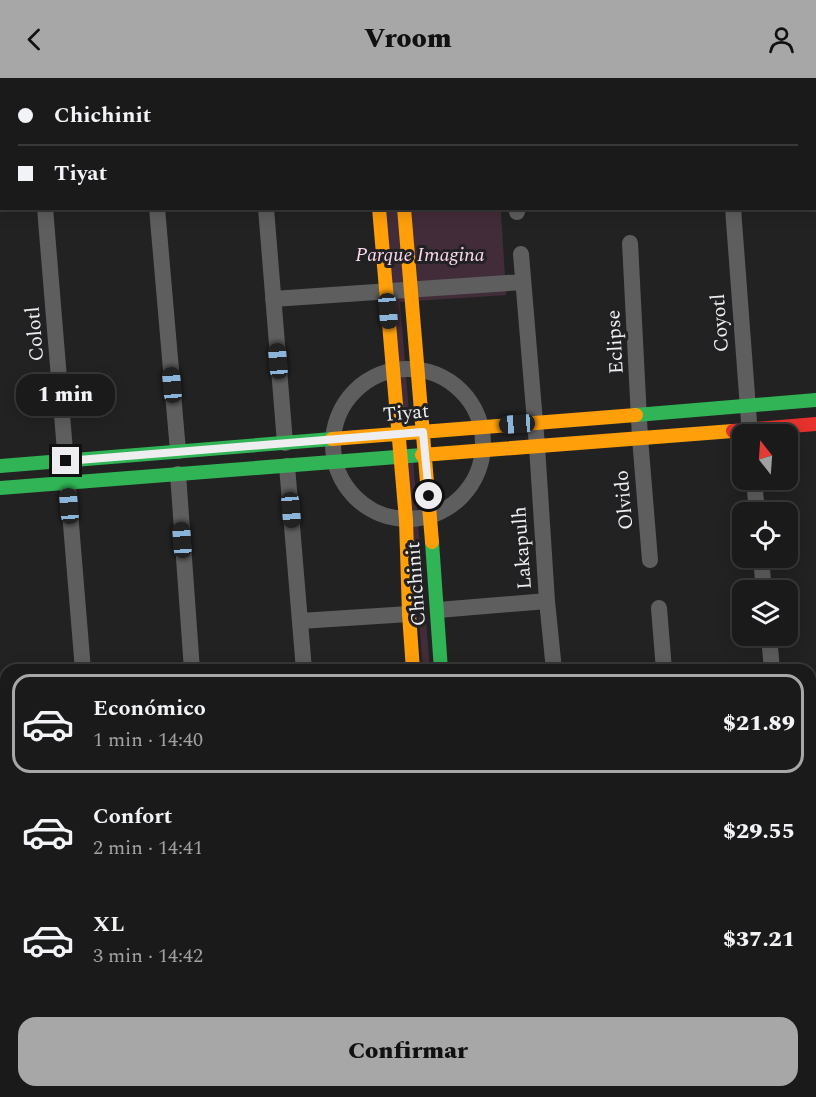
<!DOCTYPE html>
<html lang="es">
<meta charset="utf-8">
<style>
:root{--surface:#1a1a1a;--page:#272727;--text:#f1f3f6;--muted:#9fa1a2;--line:#383839;--accent:#a7a7a8}
body{margin:0;font-family:Spectral,serif;background:var(--page);color:var(--text);height:100vh;display:flex;flex-direction:column;font-size:22px;white-space:nowrap}
*{box-sizing:border-box;margin:0}
p{font-size:20px;color:var(--muted)}
.icon{flex:none;width:33px;height:33px;fill:none;stroke:currentColor;stroke-width:2;stroke-linecap:round;stroke-linejoin:round}
.map{position:relative;flex:1;overflow:hidden}
.drawer{position:absolute;left:0px;top:586px;width:816px;height:434px;display:flex;flex-direction:column;background:var(--surface);border-radius:18px 18px 0 0;box-shadow:0 3px 15px #0003,0 0 0 2px var(--line)}
.drawer>*{flex:none}
.top-card{position:absolute;left:0px;top:0px;width:816px;height:132px;box-shadow:0 3px 15px #0003,0 0 0 2px var(--line);display:grid;align-content:center;height:132px;padding:0 18px;background:var(--surface)}
.needle{width:39px;rotate:343deg}
.controls{position:absolute;left:732px;top:346px;display:grid;gap:12px}
.controls a{display:grid;place-items:center;width:66px;height:66px;border-radius:12px;background:var(--surface);box-shadow:0 3px 15px #0003,0 0 0 2px var(--line);font-size:30px}
.end{position:absolute;width:27px;height:27px;margin:-14px;border:8px solid #eeeef0;background:#111;box-shadow:0 0 0 3px #111}
.from{border-radius:50%}
.bubble{position:absolute;height:42px;border-radius:18px;background:var(--surface);box-shadow:0 3px 15px #0003,0 0 0 2px var(--line);font-size:20px;font-weight:800;line-height:42px;text-align:center}
.car{position:absolute;width:18px;height:36px;margin:-18px -9px;border-radius:8px;box-shadow:0 0 4px 2px #0007;background:linear-gradient(#222 24%,#8ab4d8 0 40%,#222 0 76%,#8ab4d8 0 86%,#222 0)}
.top-card b{display:flex;align-items:center;gap:21px;height:57px;font-size:22px}
.top-card b+b{border-top:2px solid var(--line)}
.top-card i{width:15px;height:15px;background:var(--text)}
ul{padding:10px 0 0;list-style:none}
li{display:flex;align-items:center;gap:18px;height:99px;margin:0 12px 9px;padding:0 6px;border:3px solid transparent;border-radius:18px}
li div{flex:1}
li b{display:block;font-size:22px}
li em{font-style:normal;font-weight:800}
li.active{border-color:var(--accent)}
li>.icon{width:54px;height:54px;stroke-width:1.5}
.cta{display:flex;gap:12px;margin-top:auto;padding:12px 18px}
.cta a{flex:1;height:69px;border-radius:18px;background:var(--accent);color:#111;font-size:24px;font-weight:800;line-height:69px;text-align:center}
header{display:flex;justify-content:space-between;align-items:center;height:78px;padding:0 18px;background:var(--accent);color:#111;font-size:27px;font-weight:800}
.map>svg:first-child{display:block}
.green{fill:#432c39}
.lines{fill:none;stroke-linecap:round;stroke-linejoin:round}
.stream{stroke:#031323;stroke-width:4.5}
.street{stroke:#5e5e5f;stroke-width:16}
.fast{stroke:#30b455;stroke-width:14}
.slow{stroke:#ff9f0a;stroke-width:14}
.jam{stroke:#e5322d;stroke-width:14}
.route{stroke:#eeeef0;stroke-width:8}
.labels{text-anchor:middle;dominant-baseline:central;stroke-width:6;stroke-linejoin:round;paint-order:stroke}
.park-label{font-size:20px;font-style:italic;fill:#fcd8ec;stroke:#212124}
.street-label{font-size:20px;fill:#eeeef0;stroke:#212124}
</style>
<header><svg class="icon" aria-label="back" viewBox="0 0 24 24"><path d="M15 5l-7 7 7 7"/></svg>Vroom<svg class="icon" aria-label="person" viewBox="0 0 24 24"><circle cx="12" cy="8" r="4"/><path d="M4 21q1-7 8-7t8 7"/></svg></header>
<div class="map">
<svg width="816" height="1019" viewBox="0 0 816 1019">
<rect width="100%" height="100%" fill="#222223"/>
<path class="green" d="M 393,130 L 393,132 L 501,134 L 506,217 L 400,224 L 409,334 L 402,335 L 386,131 Z
M 413,381 L 430,592 L 423,592 L 406,382 Z"/>
<g class="lines">
<path class="stream" d="M 0,883 L 6,884
M 810,919 L 816,918"/>
<path class="street" d="M 35,0 L 35,2
M 255,0 L 255,2
M 506,0 L 506,2
M 618,0 L 618,2
M 723,0 L 723,2
M 45,130 L 83,592
M 157,130 L 178,373
M 266,130 L 285,365
M 517,130 L 517,134
M 733,130 L 750,357
M 630,165 L 640,360 L 650,482
M 521,176 L 537,368 L 547,523 L 554,592
M 273,221 L 523,204
M333 366a75 75 0 1 1 150 0a75 75 0 1 1-150 0Z
M 287,388 L 304,592
M 178,396 L 192,592
M 754,402 L 757,435
M 761,480 L 764,513
M 659,530 L 664,592
M 438,532 L 547,523
M 300,543 L 409,536
M 769,558 L 772,592
M 0,708 L 6,708
M 679,1014 L 694,1019
M 591,1019 L 593,1014"/>
<path class="fast" d="M 636,337 L 816,322
M 0,388 L 332,361
M 0,410 L 422,377
M 432,464 L 441,592
M 810,710 L 816,711"/>
<path class="slow" d="M 393,0 L 393,2
M 379,130 L 406,442 L 409,536 L 413,592
M 404,130 L 432,464
M 332,361 L 636,337
M 422,377 L 733,353
M 810,730 L 816,732"/>
<path class="jam" d="M 368,0 L 368,2
M 733,353 L 816,346"/>
</g>
<g class="lines">
<path class="route" d="M 66,383 L 423,354 L 429,418"/>
</g>
<g class="labels">
<g class="park-label">
<text x="420" y="177">Parque Imagina</text>
</g>
<g class="street-label">
<text transform="translate(720 245) rotate(-94)">Coyotl</text>
<text transform="translate(35 256) rotate(-95)">Colotl</text>
<text transform="translate(615 264) rotate(-93)">Eclipse</text>
<text transform="translate(406 335) rotate(-5)">Tiyat</text>
<text transform="translate(624 422) rotate(-95)">Olvido</text>
<text transform="translate(522 470) rotate(-94)">Lakapulh</text>
<text transform="translate(416 506) rotate(-94)">Chichinit</text>
</g>
</g>
</svg>
<div class="controls">
<a><svg class="needle" viewBox="-14 -14 28 28"><path d="M0-13l5 13h-10z" fill="#e53935"/><path d="M0 13l5-13h-10z" fill="#9fa1a2"/></svg></a>
<a><svg class="icon" aria-label="locate" viewBox="0 0 24 24"><circle cx="12" cy="12" r="6"/><path d="M12 2v4M12 18v4M2 12h4M18 12h4"/></svg></a>
<a><svg class="icon" aria-label="layers" viewBox="0 0 24 24"><path d="M12 4l9 5-9 5-9-5zM3 14l9 5 9-5"/></svg></a>
</div>
<i class="end from" style="left:429px;top:418px"></i>
<i class="end" style="left:66px;top:383px"></i>
<div class="bubble" style="left:16px;top:296px;width:99px">1 min</div>
<i class="car" style="left:388px;top:233px;rotate:175deg"></i>
<i class="car" style="left:278px;top:283px;rotate:355deg"></i>
<i class="car" style="left:172px;top:307px;rotate:355deg"></i>
<i class="car" style="left:517px;top:346px;rotate:266deg"></i>
<i class="car" style="left:69px;top:428px;rotate:355deg"></i>
<i class="car" style="left:291px;top:432px;rotate:175deg"></i>
<i class="car" style="left:182px;top:462px;rotate:356deg"></i>
<div class="top-card">
<b><i class="from"></i>Chichinit</b>
<b><i></i>Tiyat</b>
</div>
<section class="drawer">
<ul>
<li class="active"><svg class="icon" aria-label="car" viewBox="0 0 24 24"><path d="M5 17H2v-5l4-1 3-4h7l3 4 3 1v5h-3M9 17h6M6 11h13"/><circle cx="7" cy="17" r="2"/><circle cx="17" cy="17" r="2"/></svg><div><b>Económico</b><p>1 min · 14:40</p></div><em>$21.89</em></li>
<li><svg class="icon" aria-label="car" viewBox="0 0 24 24"><path d="M5 17H2v-5l4-1 3-4h7l3 4 3 1v5h-3M9 17h6M6 11h13"/><circle cx="7" cy="17" r="2"/><circle cx="17" cy="17" r="2"/></svg><div><b>Confort</b><p>2 min · 14:41</p></div><em>$29.55</em></li>
<li><svg class="icon" aria-label="car" viewBox="0 0 24 24"><path d="M5 17H2v-5l4-1 3-4h7l3 4 3 1v5h-3M9 17h6M6 11h13"/><circle cx="7" cy="17" r="2"/><circle cx="17" cy="17" r="2"/></svg><div><b>XL</b><p>3 min · 14:42</p></div><em>$37.21</em></li>
</ul>
<div class="cta"><a>Confirmar</a></div>
</section>
</div>
